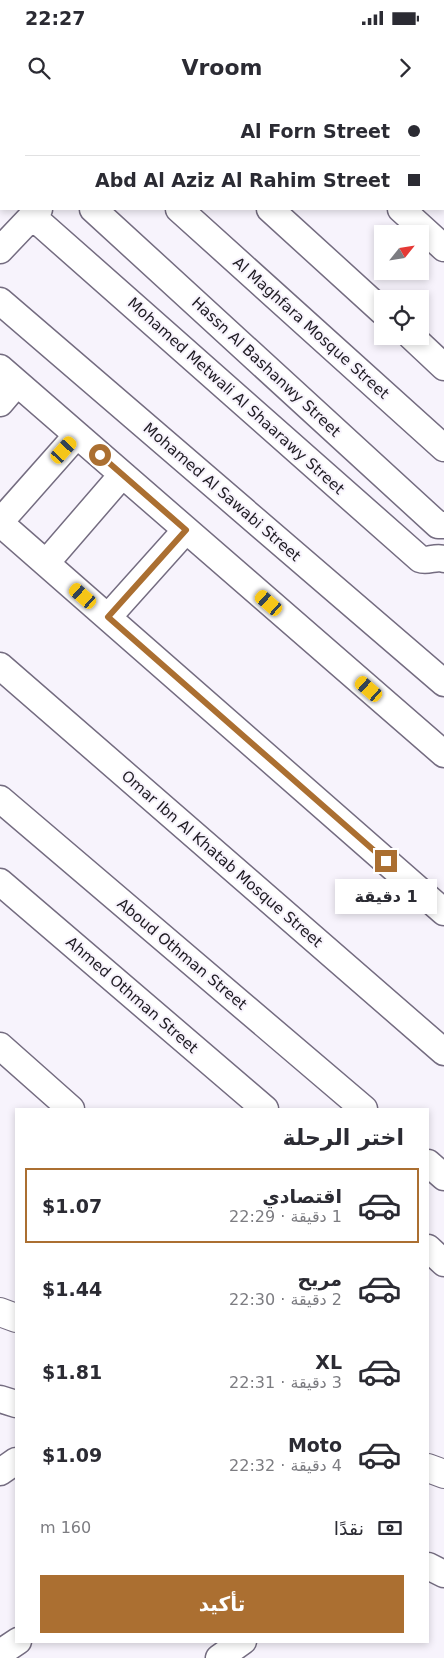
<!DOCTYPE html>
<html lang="ar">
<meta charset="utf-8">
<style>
:root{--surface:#fff;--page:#f7f7f7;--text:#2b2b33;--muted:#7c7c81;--line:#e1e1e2;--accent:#ab6f31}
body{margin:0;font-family:"DejaVu Sans",Cairo,sans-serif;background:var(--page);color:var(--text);direction:rtl;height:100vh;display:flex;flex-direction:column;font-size:19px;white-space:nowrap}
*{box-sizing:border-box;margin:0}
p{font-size:16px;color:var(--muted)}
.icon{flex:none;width:28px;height:28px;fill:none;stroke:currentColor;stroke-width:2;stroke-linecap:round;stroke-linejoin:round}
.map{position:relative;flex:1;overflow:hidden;direction:ltr}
.details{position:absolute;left:15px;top:1008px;width:414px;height:535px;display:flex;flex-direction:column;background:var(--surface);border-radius:0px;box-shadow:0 2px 8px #0003;direction:rtl}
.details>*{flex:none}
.top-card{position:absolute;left:0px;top:0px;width:445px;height:110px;box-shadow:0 2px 8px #0003;direction:rtl;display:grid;align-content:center;height:110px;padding:0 25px;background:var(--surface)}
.needle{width:32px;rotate:60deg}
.fabs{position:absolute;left:374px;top:125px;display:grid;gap:10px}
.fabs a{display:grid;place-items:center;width:55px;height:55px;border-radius:0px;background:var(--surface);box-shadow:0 2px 8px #0003;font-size:25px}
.end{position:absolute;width:22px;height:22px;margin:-11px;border:6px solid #ab6f31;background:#fff;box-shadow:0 0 0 2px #fff}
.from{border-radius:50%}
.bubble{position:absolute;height:35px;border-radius:0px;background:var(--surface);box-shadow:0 2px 8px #0003;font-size:16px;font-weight:700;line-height:35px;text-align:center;direction:rtl}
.car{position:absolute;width:15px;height:30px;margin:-15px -8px;border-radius:6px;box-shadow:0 0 4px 1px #0007;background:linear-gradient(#f5c518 24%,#345 0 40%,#f5c518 0 76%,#345 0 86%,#f5c518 0)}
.top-card b{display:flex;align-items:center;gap:18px;height:48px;font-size:19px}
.top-card b+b{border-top:1px solid var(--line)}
.top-card i{width:12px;height:12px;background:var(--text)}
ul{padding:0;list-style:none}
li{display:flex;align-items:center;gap:15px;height:75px;margin:0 10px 8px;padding:0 15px;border:2px solid transparent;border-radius:0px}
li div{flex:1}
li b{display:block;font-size:19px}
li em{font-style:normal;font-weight:700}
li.active{border-color:var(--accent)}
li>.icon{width:45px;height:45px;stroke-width:1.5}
h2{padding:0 25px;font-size:22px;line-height:60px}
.pay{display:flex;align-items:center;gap:12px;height:55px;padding:0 25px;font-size:19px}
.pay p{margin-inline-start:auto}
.action{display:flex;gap:10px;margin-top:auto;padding:10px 25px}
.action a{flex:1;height:58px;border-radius:0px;background:var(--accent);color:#fff;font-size:20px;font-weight:700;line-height:58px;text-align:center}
.status{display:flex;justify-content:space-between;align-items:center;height:35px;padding:0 25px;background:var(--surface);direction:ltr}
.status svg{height:14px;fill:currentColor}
header{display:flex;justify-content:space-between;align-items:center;height:65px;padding:0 25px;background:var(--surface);font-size:22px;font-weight:700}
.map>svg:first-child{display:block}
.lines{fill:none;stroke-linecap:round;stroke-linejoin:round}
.street-casing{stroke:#746c80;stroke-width:29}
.secondary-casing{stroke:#746c80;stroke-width:30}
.street{stroke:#fff;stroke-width:26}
.secondary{stroke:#fff;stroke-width:28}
.route{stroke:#ab6f31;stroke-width:6}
.labels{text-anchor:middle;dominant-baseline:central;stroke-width:4;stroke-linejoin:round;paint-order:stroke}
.street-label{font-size:15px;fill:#1d1a21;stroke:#f7f3fc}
</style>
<div class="status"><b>22:27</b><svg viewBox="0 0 49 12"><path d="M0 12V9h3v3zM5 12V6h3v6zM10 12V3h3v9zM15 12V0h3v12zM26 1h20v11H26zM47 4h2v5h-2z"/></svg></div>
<header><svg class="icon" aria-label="forward" viewBox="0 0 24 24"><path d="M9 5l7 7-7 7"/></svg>Vroom<svg class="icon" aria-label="search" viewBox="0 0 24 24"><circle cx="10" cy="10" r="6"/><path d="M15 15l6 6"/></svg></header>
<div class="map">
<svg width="444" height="1558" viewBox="0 0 444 1558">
<rect width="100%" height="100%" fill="#f7f3fc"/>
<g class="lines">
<g class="street-casing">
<path id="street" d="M 61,0 L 62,1
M 150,0 L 151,1
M 283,0 L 284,1
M 421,0 L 422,1
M 93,109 L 438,425 L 444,425
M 179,109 L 444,348
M 270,109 L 382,211
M 401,109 L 444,148
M 32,116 L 420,459 C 428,462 435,456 444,459
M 0,150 L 39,109
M 0,201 L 444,583
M 411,236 L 444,267
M 0,268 L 444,654
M 0,303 L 17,283
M 0,422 L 77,335
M 0,423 L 444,812
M 46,463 L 122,375
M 108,517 L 186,430
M 0,566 L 444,952
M 0,699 L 364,1009
M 0,782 L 265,1009
M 0,946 L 71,1009
M 428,1063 L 444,1077
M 428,1148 L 444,1163
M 0,1299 L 16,1304
M 0,1372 L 16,1361
M 428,1466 L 444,1474
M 0,1553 L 18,1541
M 219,1558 L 243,1541"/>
</g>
<g class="secondary-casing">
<path id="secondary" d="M 0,1212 L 16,1218
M 428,1368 L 444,1374"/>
</g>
<use href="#street" class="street"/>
<use href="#secondary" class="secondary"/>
</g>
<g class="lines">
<path class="route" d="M 100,355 L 186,430 L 108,517 L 386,761"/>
</g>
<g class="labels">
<g class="street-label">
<text transform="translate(311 228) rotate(42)">Al Maghfara Mosque Street</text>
<text transform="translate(266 267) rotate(43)">Hassn Al Bashanwy Street</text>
<text transform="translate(236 296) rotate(42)">Mohamed Metwali Al Shaarawy Street</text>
<text transform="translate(222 392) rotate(41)">Mohamed Al Sawabi Street</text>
<text transform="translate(222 759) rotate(41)">Omar Ibn Al Khatab Mosque Street</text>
<text transform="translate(182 854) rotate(40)">Aboud Othman Street</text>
<text transform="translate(132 895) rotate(41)">Ahmed Othman Street</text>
</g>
</g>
</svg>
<div class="fabs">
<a><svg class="needle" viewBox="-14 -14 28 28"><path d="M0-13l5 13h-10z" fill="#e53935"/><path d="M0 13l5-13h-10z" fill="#7c7c81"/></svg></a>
<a><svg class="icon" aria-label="locate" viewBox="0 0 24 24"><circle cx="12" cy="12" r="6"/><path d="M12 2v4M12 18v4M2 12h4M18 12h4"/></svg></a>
</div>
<i class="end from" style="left:100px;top:355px"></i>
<i class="end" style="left:386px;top:761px"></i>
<div class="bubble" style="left:335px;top:779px;width:102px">1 دقيقة</div>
<i class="car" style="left:64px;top:350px;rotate:42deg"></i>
<i class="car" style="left:83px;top:496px;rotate:311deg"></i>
<i class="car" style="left:269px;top:503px;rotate:311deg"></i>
<i class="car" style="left:369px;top:589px;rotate:311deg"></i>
<div class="top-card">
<b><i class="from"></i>Al Forn Street</b>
<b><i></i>Abd Al Aziz Al Rahim Street</b>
</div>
<section class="details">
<h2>اختر الرحلة</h2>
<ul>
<li class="active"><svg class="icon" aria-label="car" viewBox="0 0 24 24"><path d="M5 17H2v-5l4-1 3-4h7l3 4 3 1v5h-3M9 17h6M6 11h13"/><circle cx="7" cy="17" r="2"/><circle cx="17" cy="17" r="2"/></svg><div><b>اقتصادي</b><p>1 دقيقة · 22:29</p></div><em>$1.07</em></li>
<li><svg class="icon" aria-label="car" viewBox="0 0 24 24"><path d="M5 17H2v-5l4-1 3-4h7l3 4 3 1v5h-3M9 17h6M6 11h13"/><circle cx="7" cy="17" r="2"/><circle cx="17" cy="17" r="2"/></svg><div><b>مريح</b><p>2 دقيقة · 22:30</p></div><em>$1.44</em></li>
<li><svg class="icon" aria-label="car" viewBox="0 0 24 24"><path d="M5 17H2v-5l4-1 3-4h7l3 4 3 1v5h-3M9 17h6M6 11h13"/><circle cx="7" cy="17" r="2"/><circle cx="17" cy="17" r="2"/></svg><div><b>XL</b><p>3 دقيقة · 22:31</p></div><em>$1.81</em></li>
<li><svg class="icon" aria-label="car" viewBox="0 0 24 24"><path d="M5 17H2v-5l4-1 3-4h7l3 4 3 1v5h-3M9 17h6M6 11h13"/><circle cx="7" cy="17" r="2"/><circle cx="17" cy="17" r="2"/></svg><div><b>Moto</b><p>4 دقيقة · 22:32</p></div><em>$1.09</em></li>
</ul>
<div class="pay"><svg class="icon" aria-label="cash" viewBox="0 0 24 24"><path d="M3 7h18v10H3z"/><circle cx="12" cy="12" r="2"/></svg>نقدًا<p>160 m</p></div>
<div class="action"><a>تأكيد</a></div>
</section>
</div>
